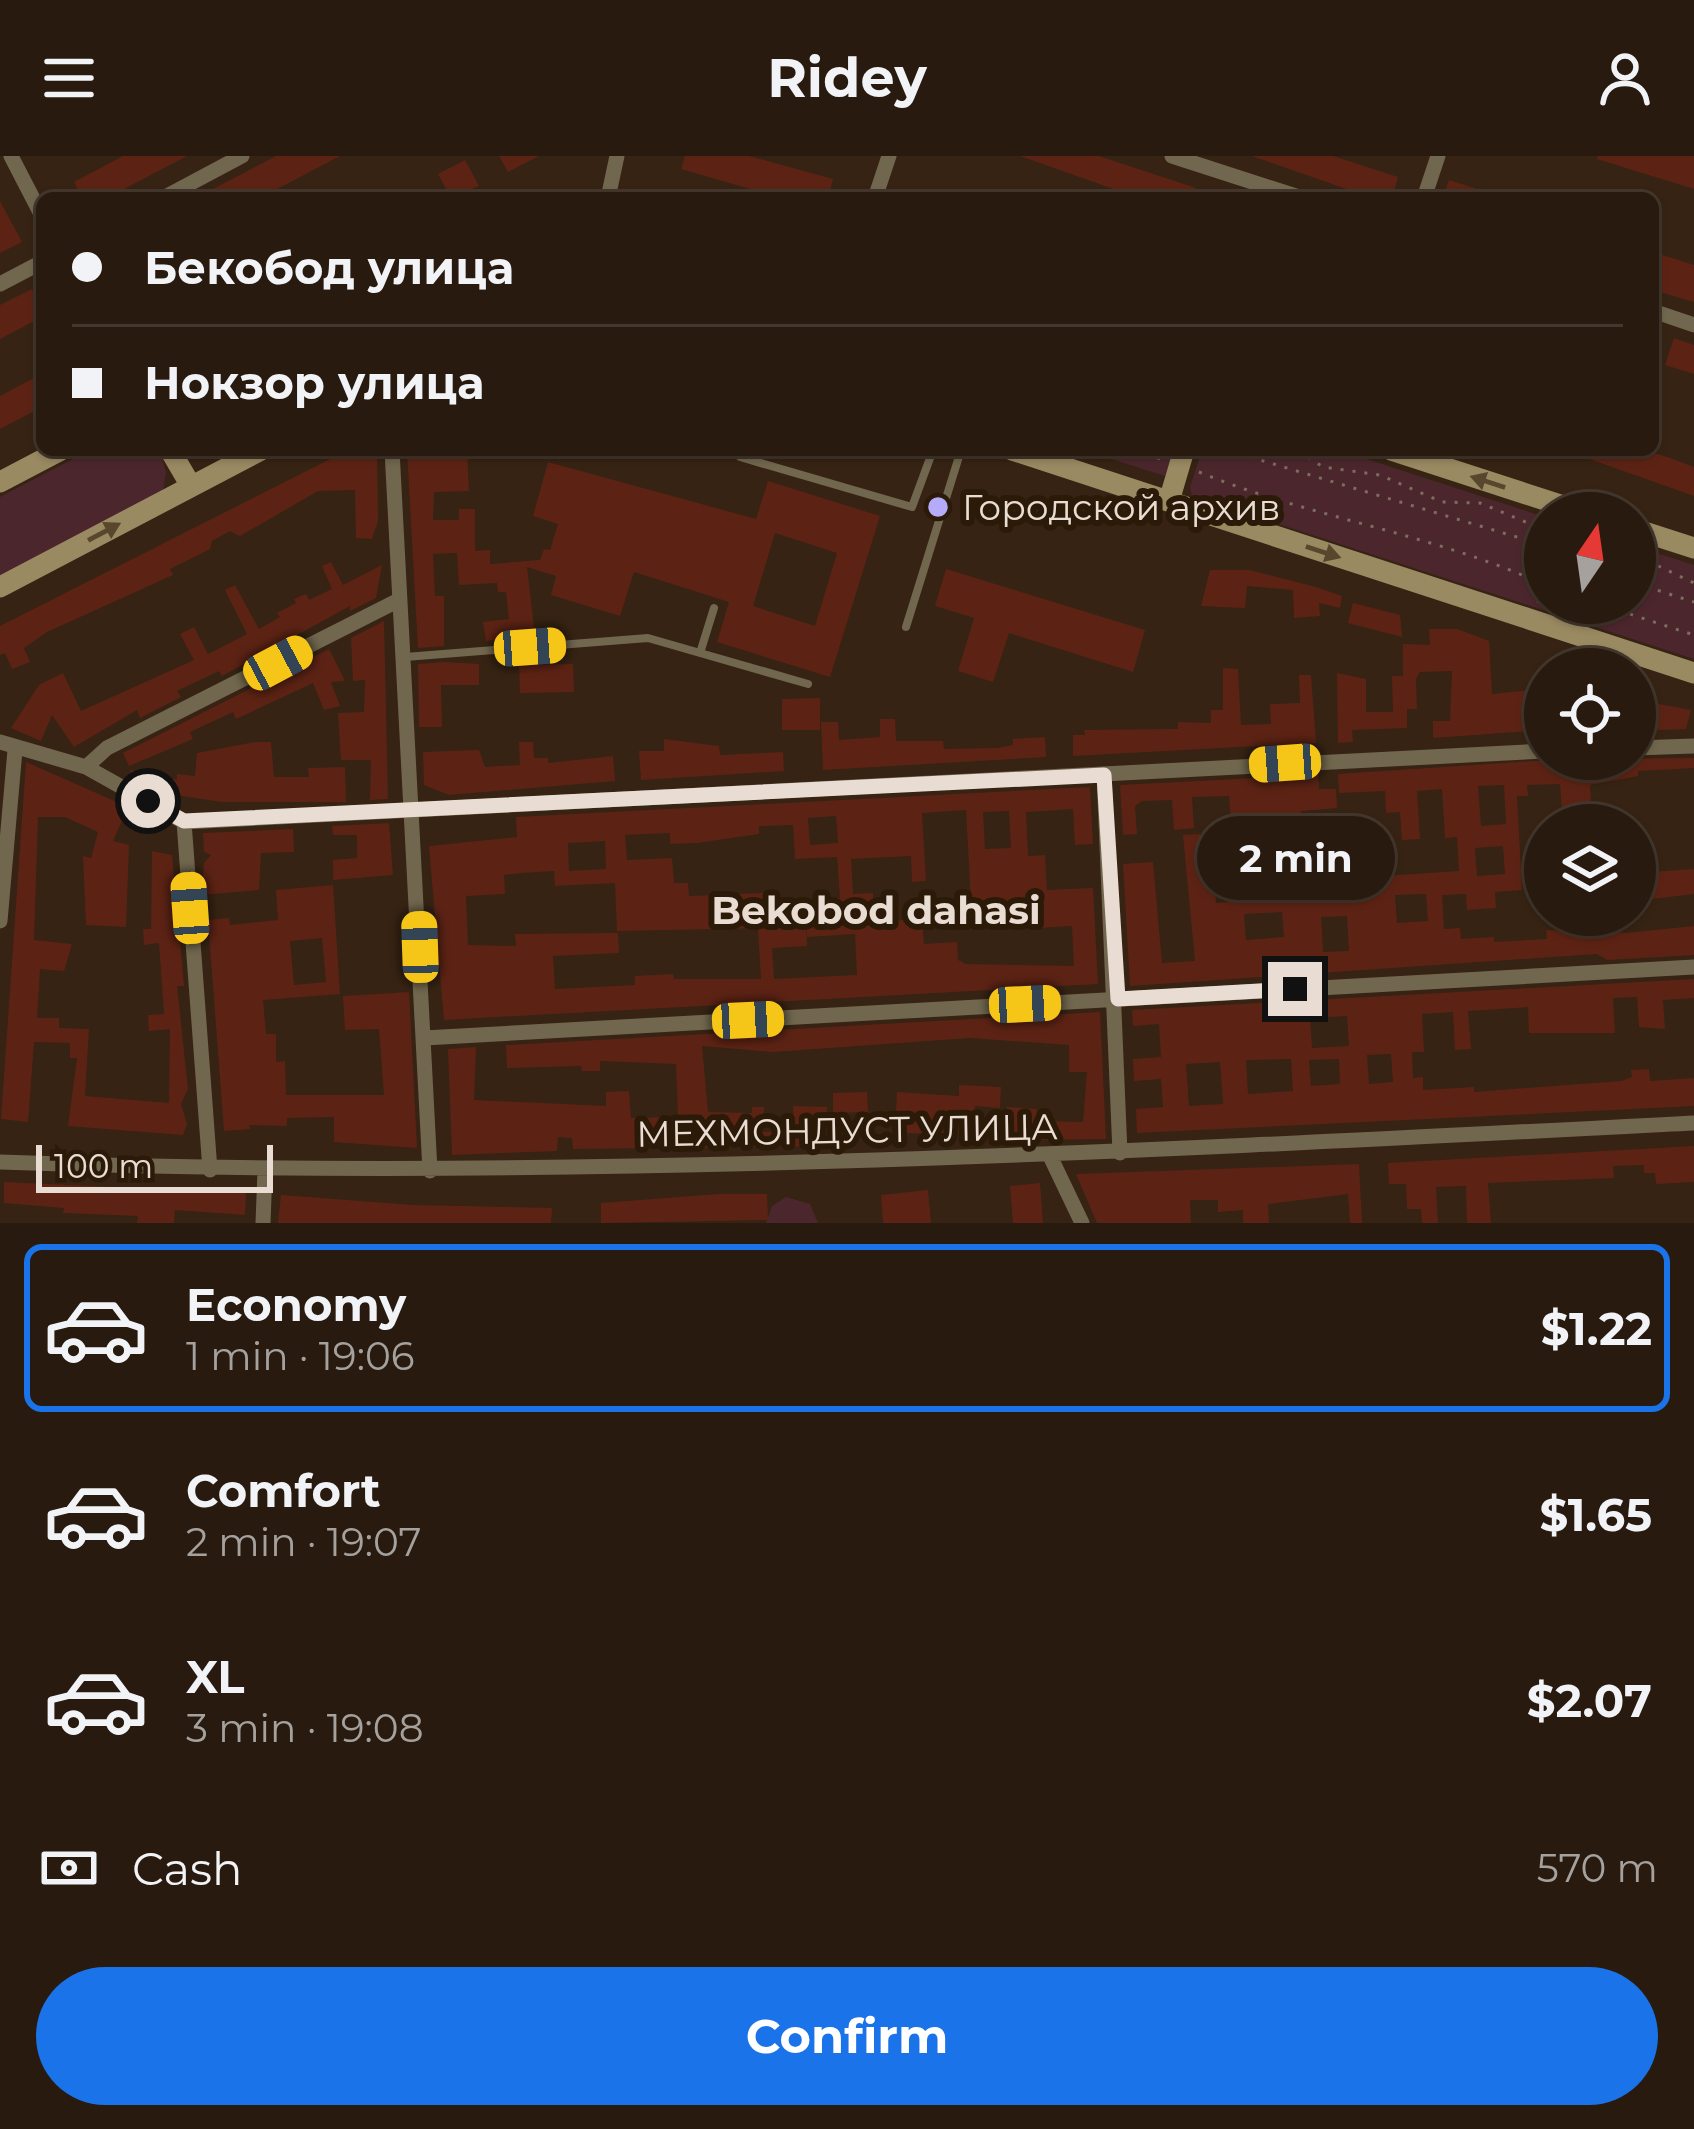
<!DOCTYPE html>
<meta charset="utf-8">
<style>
:root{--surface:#281a0e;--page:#302317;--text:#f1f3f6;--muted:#a5a19e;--line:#44382e;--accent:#1a73e8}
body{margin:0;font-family:Montserrat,sans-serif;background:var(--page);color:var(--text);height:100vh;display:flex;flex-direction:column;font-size:45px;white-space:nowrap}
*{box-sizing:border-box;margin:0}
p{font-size:39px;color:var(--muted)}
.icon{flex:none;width:66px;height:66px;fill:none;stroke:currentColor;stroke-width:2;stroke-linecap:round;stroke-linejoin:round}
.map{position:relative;height:1067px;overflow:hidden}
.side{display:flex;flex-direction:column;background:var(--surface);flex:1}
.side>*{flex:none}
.guide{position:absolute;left:36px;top:36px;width:1623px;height:264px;border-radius:18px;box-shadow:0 3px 9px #0004,0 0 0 3px var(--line);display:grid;align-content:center;height:264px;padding:0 36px;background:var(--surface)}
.needle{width:78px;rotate:13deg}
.fabs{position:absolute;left:1524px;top:336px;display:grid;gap:24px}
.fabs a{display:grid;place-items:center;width:132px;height:132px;border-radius:50%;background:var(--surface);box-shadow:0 3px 9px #0004,0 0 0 3px var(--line);font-size:60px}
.scale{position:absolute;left:36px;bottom:30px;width:237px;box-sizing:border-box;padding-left:12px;border:6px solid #e9dcd2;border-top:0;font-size:33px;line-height:42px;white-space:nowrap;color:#e9dcd2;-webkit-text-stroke:9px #2c1a09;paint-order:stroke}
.end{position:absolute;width:54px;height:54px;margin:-27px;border:15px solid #e9dcd2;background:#111;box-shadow:0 0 0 6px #111}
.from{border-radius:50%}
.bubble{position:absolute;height:84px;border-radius:42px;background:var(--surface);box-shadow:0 3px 9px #0004,0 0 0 3px var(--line);font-size:39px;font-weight:700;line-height:84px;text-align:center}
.car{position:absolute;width:36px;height:72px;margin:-36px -18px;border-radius:15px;box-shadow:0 0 9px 3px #0007;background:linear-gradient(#f5c518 24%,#345 0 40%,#f5c518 0 76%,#345 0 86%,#f5c518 0)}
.guide b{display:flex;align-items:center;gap:42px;height:114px;font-size:45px}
.guide b+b{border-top:3px solid var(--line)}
.guide i{width:30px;height:30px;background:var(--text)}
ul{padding:21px 0 0;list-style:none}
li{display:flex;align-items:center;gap:36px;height:168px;margin:0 24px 18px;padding:0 12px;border:6px solid transparent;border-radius:18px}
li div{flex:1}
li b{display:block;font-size:45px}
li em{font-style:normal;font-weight:700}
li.active{border-color:var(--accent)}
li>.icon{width:108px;height:108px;stroke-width:1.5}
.pay{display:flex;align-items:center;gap:30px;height:132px;padding:0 36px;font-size:45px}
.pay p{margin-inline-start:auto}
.cta{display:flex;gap:24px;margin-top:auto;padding:24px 36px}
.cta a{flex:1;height:138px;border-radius:72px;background:var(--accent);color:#fff;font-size:48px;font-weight:700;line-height:138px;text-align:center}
header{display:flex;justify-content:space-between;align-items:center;height:156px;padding:0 36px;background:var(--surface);font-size:54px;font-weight:700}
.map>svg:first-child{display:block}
.green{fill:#4c262d}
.building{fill:#5c2314;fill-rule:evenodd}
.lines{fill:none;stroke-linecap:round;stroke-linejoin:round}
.path{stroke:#7d6d5f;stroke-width:3;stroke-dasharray:3 9;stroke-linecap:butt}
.lane{stroke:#71674e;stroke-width:8}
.street{stroke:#71674e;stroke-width:15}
.secondary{stroke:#9a8a62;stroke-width:21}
.oneway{fill:#58472d}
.route{stroke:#e9dcd2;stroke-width:15}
.poi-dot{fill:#b4acf9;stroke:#2c1a09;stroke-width:4.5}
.labels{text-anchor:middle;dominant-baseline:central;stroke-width:12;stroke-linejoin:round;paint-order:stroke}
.poi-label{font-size:36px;fill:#e9dcd2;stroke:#2c1a09;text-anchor:start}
.street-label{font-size:36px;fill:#e9dcd2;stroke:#2c1a09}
.neighbourhood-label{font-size:39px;font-weight:bold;fill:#e9dcd2;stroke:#2c1a09}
</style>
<header><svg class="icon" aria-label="menu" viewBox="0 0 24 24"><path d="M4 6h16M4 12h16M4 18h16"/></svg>Ridey<svg class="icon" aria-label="person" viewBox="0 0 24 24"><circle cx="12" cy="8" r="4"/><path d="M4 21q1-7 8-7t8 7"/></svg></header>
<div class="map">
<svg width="1694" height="1067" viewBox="0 0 1694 1067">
<rect width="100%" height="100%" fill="#362313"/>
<path class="green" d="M 90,294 L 160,294 L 166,316 L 163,335 L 0,420 L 0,341 Z
M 1083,294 L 1174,294 L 1165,320 Z
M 1202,294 L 1339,294 L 1545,361 L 1545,447 L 1635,447 L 1635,390 L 1694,409 L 1694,503 L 1192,340 L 1190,331 Z
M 786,1041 L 810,1048 L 818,1067 L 766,1067 L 772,1050 Z"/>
<path class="building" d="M 123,0 L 187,0 L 107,42 L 82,42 L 74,26 Z
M 276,0 L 340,0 L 260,42 L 196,42 Z
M 499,0 L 539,0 L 508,16 Z
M 685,0 L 749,0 L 833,23 L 828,42 L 781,42 L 681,13 Z
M 1020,0 L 1099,0 L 1196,32 L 1192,42 L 1139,42 Z
M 1252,0 L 1333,0 L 1398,21 L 1392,42 L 1372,42 Z
M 1598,0 L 1694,0 L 1694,33 L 1597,3 Z
M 465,4 L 479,30 L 451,42 L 438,18 Z
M 1449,24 L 1496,39 L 1496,42 L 1443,42 Z
M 0,45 L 22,86 L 0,97 Z
M 1653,96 L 1694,109 L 1694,146 L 1653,134 Z
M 32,133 L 42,161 L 0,183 L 0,149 Z
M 1674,182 L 1694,189 L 1694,218 L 1665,209 Z
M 34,222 L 42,251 L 0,273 L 0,240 Z
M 348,294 L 377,294 L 378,365 L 372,383 L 356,382 L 355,334 L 318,335 L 240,380 L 230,375 L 212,385 L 210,393 L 170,413 L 173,419 L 47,476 L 24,492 L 30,506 L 12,513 L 5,497 L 0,499 L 0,470 Z
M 407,294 L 467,294 L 469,335 L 434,336 L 433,364 L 459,364 L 459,353 L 475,353 L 475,395 L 490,394 L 490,408 L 540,404 L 544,393 L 550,394 L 558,368 L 533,360 L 548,306 L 756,363 L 768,325 L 880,360 L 830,521 L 717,486 L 729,446 L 634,416 L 620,460 L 551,439 L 556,420 L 527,411 L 535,480 L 486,485 L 483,466 L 509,463 L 506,436 L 498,436 L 497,427 L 459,429 L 457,397 L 433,398 L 435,440 L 444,440 L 444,490 L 418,492 ZM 775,377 L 837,397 L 815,470 L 753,450 Z
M 1564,294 L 1645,294 L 1670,302 L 1694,311 L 1694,340 Z
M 331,406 L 343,429 L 382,409 L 376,442 L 350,455 L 350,450 L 222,520 L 219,515 L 177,535 L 181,541 L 140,562 L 137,554 L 74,591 L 52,559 L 41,585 L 11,572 L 39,529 L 63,517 L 81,555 L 194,504 L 180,478 L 194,471 L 208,498 L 247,478 L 225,434 L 235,429 L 259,473 L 280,461 L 277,457 L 296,447 L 294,443 L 306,438 L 309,444 L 332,433 L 322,410 Z
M 946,413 L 1145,474 L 1133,516 L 1009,477 L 993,526 L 958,515 L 974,462 L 935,450 Z
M 1210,414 L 1250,414 L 1316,431 L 1342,440 L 1340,452 L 1319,447 L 1320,460 L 1294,462 L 1293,434 L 1247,430 L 1245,452 L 1201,450 Z
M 1353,447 L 1400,459 L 1402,481 L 1348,467 Z
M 384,465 L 388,643 L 370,644 L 371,604 L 341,604 L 338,557 L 364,556 L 365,524 L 353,525 L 351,482 Z
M 1429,473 L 1457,473 L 1489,485 L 1492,538 L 1542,533 L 1544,574 L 1433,582 L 1433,565 L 1450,565 L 1452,515 L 1420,516 L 1416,523 L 1417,553 L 1407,553 L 1407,572 L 1352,574 L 1353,586 L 1338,587 L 1337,517 L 1366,523 L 1366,556 L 1393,556 L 1392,520 L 1403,520 L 1403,488 L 1430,489 Z
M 329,493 L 345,525 L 331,526 L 340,550 L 324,554 L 313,527 L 236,563 L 233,556 L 190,576 L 193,583 L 129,610 L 123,597 Z
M 444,506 L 479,508 L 479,529 L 441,529 L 442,571 L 419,571 L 418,508 Z
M 573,508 L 574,536 L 520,537 L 519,509 Z
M 1223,512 L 1238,513 L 1241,569 L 1271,568 L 1270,548 L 1300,547 L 1299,519 L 1311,519 L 1316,587 L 1073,600 L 1073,579 L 1085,579 L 1084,574 L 1178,573 L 1178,566 L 1211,567 L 1211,554 L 1223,554 Z
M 820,542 L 820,574 L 782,574 L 782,543 Z
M 1648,546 L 1691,554 L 1686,573 L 1635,575 L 1635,548 L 1647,551 Z
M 880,563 L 895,563 L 896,585 L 943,585 L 944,593 L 997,592 L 1013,589 L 1013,583 L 1045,581 L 1046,601 L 823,614 L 821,566 L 838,566 L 839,584 L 880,581 Z
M 664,583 L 719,590 L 720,599 L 783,596 L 784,615 L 641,624 L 639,595 L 664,595 Z
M 255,586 L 271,586 L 274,621 L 309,621 L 308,612 L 345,611 L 346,646 L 221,646 L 170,638 L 129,620 L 131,614 L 177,624 L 177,618 L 195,620 L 197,597 Z
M 519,586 L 533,586 L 534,602 L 548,602 L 548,607 L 613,600 L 615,625 L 449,639 L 424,629 L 423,596 L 479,594 L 485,611 L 520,609 Z
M 1694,602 L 1694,612 L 1638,615 L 1638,620 L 1590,629 L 1592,669 L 1563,669 L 1560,628 L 1527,629 L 1528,640 L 1517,640 L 1522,734 L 1495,736 L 1496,752 L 1467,754 L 1466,738 L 1442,739 L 1444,773 L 1460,772 L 1461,783 L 1494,781 L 1494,786 L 1547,783 L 1546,774 L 1596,776 L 1595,759 L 1612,759 L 1613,775 L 1625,777 L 1694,770 L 1694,799 L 1607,804 L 1597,798 L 1130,830 L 1123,708 L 1153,706 L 1162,807 L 1195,805 L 1183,679 L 1200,678 L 1201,698 L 1233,696 L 1229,640 L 1192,641 L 1194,672 L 1174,674 L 1172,644 L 1142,645 L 1135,650 L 1137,678 L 1123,679 L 1120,629 L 1318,619 L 1319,633 L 1336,633 L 1337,652 L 1301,655 L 1303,682 L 1382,681 L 1385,720 L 1459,715 L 1457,681 L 1445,682 L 1442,633 L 1417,635 L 1420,683 L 1402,684 L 1400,656 L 1386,657 L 1385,635 L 1339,637 L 1338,618 L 1565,603 ZM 1504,629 L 1506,668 L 1481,670 L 1478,630 ZM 1503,690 L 1505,718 L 1477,720 L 1475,692 ZM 1335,705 L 1338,742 L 1301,744 L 1292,708 ZM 1250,710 L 1252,744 L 1216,747 L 1214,711 ZM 1426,738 L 1428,765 L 1397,767 L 1395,739 ZM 1282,756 L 1284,781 L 1246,784 L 1244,758 ZM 1347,760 L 1349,795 L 1323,796 L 1321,761 Z
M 26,606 L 128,651 L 113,685 L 129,689 L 126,771 L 86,769 L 83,700 L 91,702 L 98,676 L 65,661 L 38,661 L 34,784 L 72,788 L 64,815 L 40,813 L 37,862 L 59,862 L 59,872 L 89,873 L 85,940 L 169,947 L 170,873 L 149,875 L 148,859 L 164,858 L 159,787 L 144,789 L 143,773 L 151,773 L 152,695 L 172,699 L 184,830 L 177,830 L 188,933 L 181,948 L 187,968 L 183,979 L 68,970 L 77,902 L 70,902 L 70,887 L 34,886 L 28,966 L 1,963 Z
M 1090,631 L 1093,688 L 1075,689 L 1073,653 L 1026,656 L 1028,700 L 1045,699 L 1047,734 L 1093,732 L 1098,828 L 444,864 L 429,690 L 517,681 L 516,661 ZM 966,654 L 972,764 L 1037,760 L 1038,772 L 1072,770 L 1074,810 L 966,808 L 958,804 L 957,786 L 924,788 L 922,762 L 875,767 L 873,737 L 853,738 L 851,703 L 911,700 L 912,726 L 926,725 L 922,657 ZM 1009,655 L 1011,692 L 985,693 L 983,656 ZM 836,660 L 838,687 L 810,689 L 808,662 ZM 793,669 L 795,703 L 837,701 L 840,742 L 805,743 L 807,781 L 855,778 L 857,819 L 774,823 L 772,792 L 807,790 L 806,771 L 758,773 L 761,823 L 674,823 L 673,818 L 635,820 L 635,829 L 555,833 L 553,800 L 619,797 L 618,777 L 515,778 L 516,790 L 468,789 L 466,740 L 505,738 L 504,719 L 522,717 L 554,715 L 555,730 L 615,727 L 617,775 L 767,772 L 765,737 L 689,740 L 688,727 L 674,727 L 672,702 L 627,704 L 625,679 L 670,677 L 670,688 L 697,687 L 759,678 L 759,670 ZM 605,685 L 606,713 L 569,715 L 568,687 Z
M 389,667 L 393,719 L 333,724 L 333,704 L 357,702 L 357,679 L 333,679 L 332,670 Z
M 293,673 L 294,696 L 261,697 L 259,734 L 201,739 L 204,707 L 211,699 L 204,696 L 203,677 Z
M 1694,713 L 1694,738 L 1635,745 L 1635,717 Z
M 333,729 L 340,838 L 263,844 L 266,878 L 276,878 L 276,906 L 285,905 L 286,939 L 384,939 L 379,873 L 345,874 L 343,840 L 409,836 L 417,992 L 334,986 L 334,961 L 287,962 L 287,970 L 249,969 L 250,973 L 224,975 L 208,764 L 229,762 L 230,769 L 278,764 L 276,734 ZM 322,782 L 326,826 L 294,829 L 290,785 Z
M 1694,823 L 1694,842 L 1663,844 L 1665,873 L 1639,871 L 1637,841 L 1613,842 L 1615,877 L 1529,877 L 1528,851 L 1468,855 L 1471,893 L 1455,894 L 1453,856 L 1422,858 L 1424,896 L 1412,896 L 1413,922 L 1423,921 L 1423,934 L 1474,931 L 1474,936 L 1621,925 L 1632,921 L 1631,914 L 1649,913 L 1650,925 L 1694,922 L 1694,950 L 1137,977 L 1136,953 L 1163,951 L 1161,923 L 1134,925 L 1133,903 L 1161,901 L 1159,868 L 1133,870 L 1132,854 ZM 1347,860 L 1349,890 L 1312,892 L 1310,862 ZM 1391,898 L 1393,926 L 1369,928 L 1367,899 ZM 1291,903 L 1293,935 L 1248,938 L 1246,904 ZM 1339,903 L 1340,928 L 1311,930 L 1309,904 ZM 1220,906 L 1223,948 L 1189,950 L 1186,908 Z
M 1100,856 L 1106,983 L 1005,984 L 1007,951 L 1037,953 L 1036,965 L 1083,966 L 1087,916 L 1069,916 L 1069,889 L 970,882 L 773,896 L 702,890 L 708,956 L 752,957 L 752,951 L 764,951 L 763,976 L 794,976 L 793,950 L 827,951 L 826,990 L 573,993 L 572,982 L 558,981 L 557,995 L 452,999 L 448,893 L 476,891 L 474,944 L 606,950 L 606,936 L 629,935 L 631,962 L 678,961 L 676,908 L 600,905 L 600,915 L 582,915 L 581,910 L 507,912 L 506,889 Z
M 959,929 L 1001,931 L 1000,952 L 975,950 L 973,978 L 895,977 L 897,936 L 959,940 Z
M 867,936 L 868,956 L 833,957 L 833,937 Z
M 1694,990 L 1694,1026 L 1656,1028 L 1655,1017 L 1644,1017 L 1644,1009 L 1613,1010 L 1614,1022 L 1488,1027 L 1491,1067 L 1467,1067 L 1466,1030 L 1436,1031 L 1438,1067 L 1422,1067 L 1421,1053 L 1407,1053 L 1406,1028 L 1389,1028 L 1388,1007 Z
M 1359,1008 L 1362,1067 L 1350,1067 L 1348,1038 L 1268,1048 L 1269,1067 L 1243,1067 L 1243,1054 L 1218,1056 L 1218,1044 L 1190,1044 L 1191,1067 L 1097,1067 L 1076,1018 Z
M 4,1026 L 246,1037 L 245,1059 L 175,1054 L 174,1067 L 137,1067 L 138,1060 L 63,1057 L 64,1052 L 4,1047 Z
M 1040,1027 L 1043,1067 L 1013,1067 L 1010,1030 Z
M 928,1034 L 931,1067 L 883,1067 L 881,1039 Z
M 718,1038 L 767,1038 L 768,1064 L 601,1067 L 601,1047 Z
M 281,1039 L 413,1049 L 552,1052 L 551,1067 L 278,1067 Z"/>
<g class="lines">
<path class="path" d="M 1122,294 L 1162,303
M 1227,294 L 1520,382 L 1545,397
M 1298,294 L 1323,311 L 1380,319 L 1442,346 L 1480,347 L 1545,374
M 1199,316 C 1311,362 1435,378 1545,429
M 1635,405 L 1652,407 L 1694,427
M 1635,427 L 1694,446
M 1538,447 L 1545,426
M 1596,447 L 1694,479"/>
<path class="lane" d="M 531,294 L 531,295
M 735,294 L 740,301 L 912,351 L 933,294
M 906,471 L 961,294
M 700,497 L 714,452
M 405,501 L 648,482 L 808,528"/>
<path class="street" d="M 11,0 L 42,60
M 1172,0 L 1302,42
M 163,42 L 242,0
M 608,42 L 617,0
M 875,42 L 889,0
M 1424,42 L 1438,0
M 0,128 L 42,106
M 1653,155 L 1694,169
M 392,294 L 430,1015
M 0,586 L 86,611 L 184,666 L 1545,595
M 1635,592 L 1694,590
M 86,611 L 107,592 L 399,444
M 1104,619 L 1120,997
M 184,666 L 210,1014
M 0,765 L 15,594
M 424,882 L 1694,811
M 1050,1000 L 1082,1067
M 0,1006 C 565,1026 1130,996 1694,967
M 263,1067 L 265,1014"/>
<path class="secondary" d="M 170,294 L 191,330
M 1012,294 L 1694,517
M 1391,294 L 1585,357
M 0,326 L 61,294
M 1169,345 L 1184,294
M 1635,373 L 1694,392
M 0,431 L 261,294"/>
</g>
<defs><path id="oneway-solid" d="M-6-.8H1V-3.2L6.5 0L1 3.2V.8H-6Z" transform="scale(3)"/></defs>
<g class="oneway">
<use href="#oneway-solid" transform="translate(1488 326) rotate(-162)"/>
<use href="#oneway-solid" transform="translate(104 376) rotate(-28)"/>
<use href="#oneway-solid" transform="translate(1323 396) rotate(18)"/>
</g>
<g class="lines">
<path class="route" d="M 148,645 L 184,665 L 1104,619 L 1118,843 L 1295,833"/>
</g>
<circle class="poi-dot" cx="938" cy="351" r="12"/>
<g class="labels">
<g class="poi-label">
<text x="962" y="351">Городской архив</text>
</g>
<g class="street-label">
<text transform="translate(847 974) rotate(-1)">МЕХМОНДУСТ УЛИЦА</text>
</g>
<g class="neighbourhood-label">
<text x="876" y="754">Bekobod dahasi</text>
</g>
</g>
</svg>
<div class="fabs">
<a><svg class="needle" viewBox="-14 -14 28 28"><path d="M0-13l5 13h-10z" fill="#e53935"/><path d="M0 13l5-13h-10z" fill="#a5a19e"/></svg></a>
<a><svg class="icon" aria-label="locate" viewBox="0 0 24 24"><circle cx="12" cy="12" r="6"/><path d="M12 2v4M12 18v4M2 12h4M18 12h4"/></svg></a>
<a><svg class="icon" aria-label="layers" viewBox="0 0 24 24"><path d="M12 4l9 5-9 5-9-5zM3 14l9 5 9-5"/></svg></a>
</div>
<div class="scale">100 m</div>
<i class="end from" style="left:148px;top:645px"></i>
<i class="end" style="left:1295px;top:833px"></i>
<div class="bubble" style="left:1197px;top:660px;width:198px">2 min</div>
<i class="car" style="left:530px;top:491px;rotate:86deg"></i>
<i class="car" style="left:278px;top:507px;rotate:62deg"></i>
<i class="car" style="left:1285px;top:607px;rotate:266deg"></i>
<i class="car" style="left:190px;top:752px;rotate:356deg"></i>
<i class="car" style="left:420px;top:791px;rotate:358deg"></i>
<i class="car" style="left:1025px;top:848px;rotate:87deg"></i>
<i class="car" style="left:748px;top:864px;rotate:87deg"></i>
<div class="guide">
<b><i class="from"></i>Бекобод улица</b>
<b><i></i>Нокзор улица</b>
</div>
</div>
<section class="side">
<ul>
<li class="active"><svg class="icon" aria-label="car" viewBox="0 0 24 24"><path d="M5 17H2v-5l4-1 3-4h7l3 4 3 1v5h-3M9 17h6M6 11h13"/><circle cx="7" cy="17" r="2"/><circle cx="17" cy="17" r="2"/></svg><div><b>Economy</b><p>1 min · 19:06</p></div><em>$1.22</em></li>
<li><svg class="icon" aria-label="car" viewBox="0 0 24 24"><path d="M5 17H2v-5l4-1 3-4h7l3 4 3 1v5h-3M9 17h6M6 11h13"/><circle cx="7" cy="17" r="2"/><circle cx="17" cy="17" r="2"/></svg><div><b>Comfort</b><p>2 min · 19:07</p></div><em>$1.65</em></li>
<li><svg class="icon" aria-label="car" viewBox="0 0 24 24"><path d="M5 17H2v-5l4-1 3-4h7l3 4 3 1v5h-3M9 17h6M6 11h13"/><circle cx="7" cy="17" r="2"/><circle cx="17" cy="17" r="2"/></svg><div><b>XL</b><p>3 min · 19:08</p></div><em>$2.07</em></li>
</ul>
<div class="pay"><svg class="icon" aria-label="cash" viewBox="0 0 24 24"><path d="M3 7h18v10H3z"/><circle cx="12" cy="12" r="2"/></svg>Cash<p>570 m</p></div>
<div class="cta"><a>Confirm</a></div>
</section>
